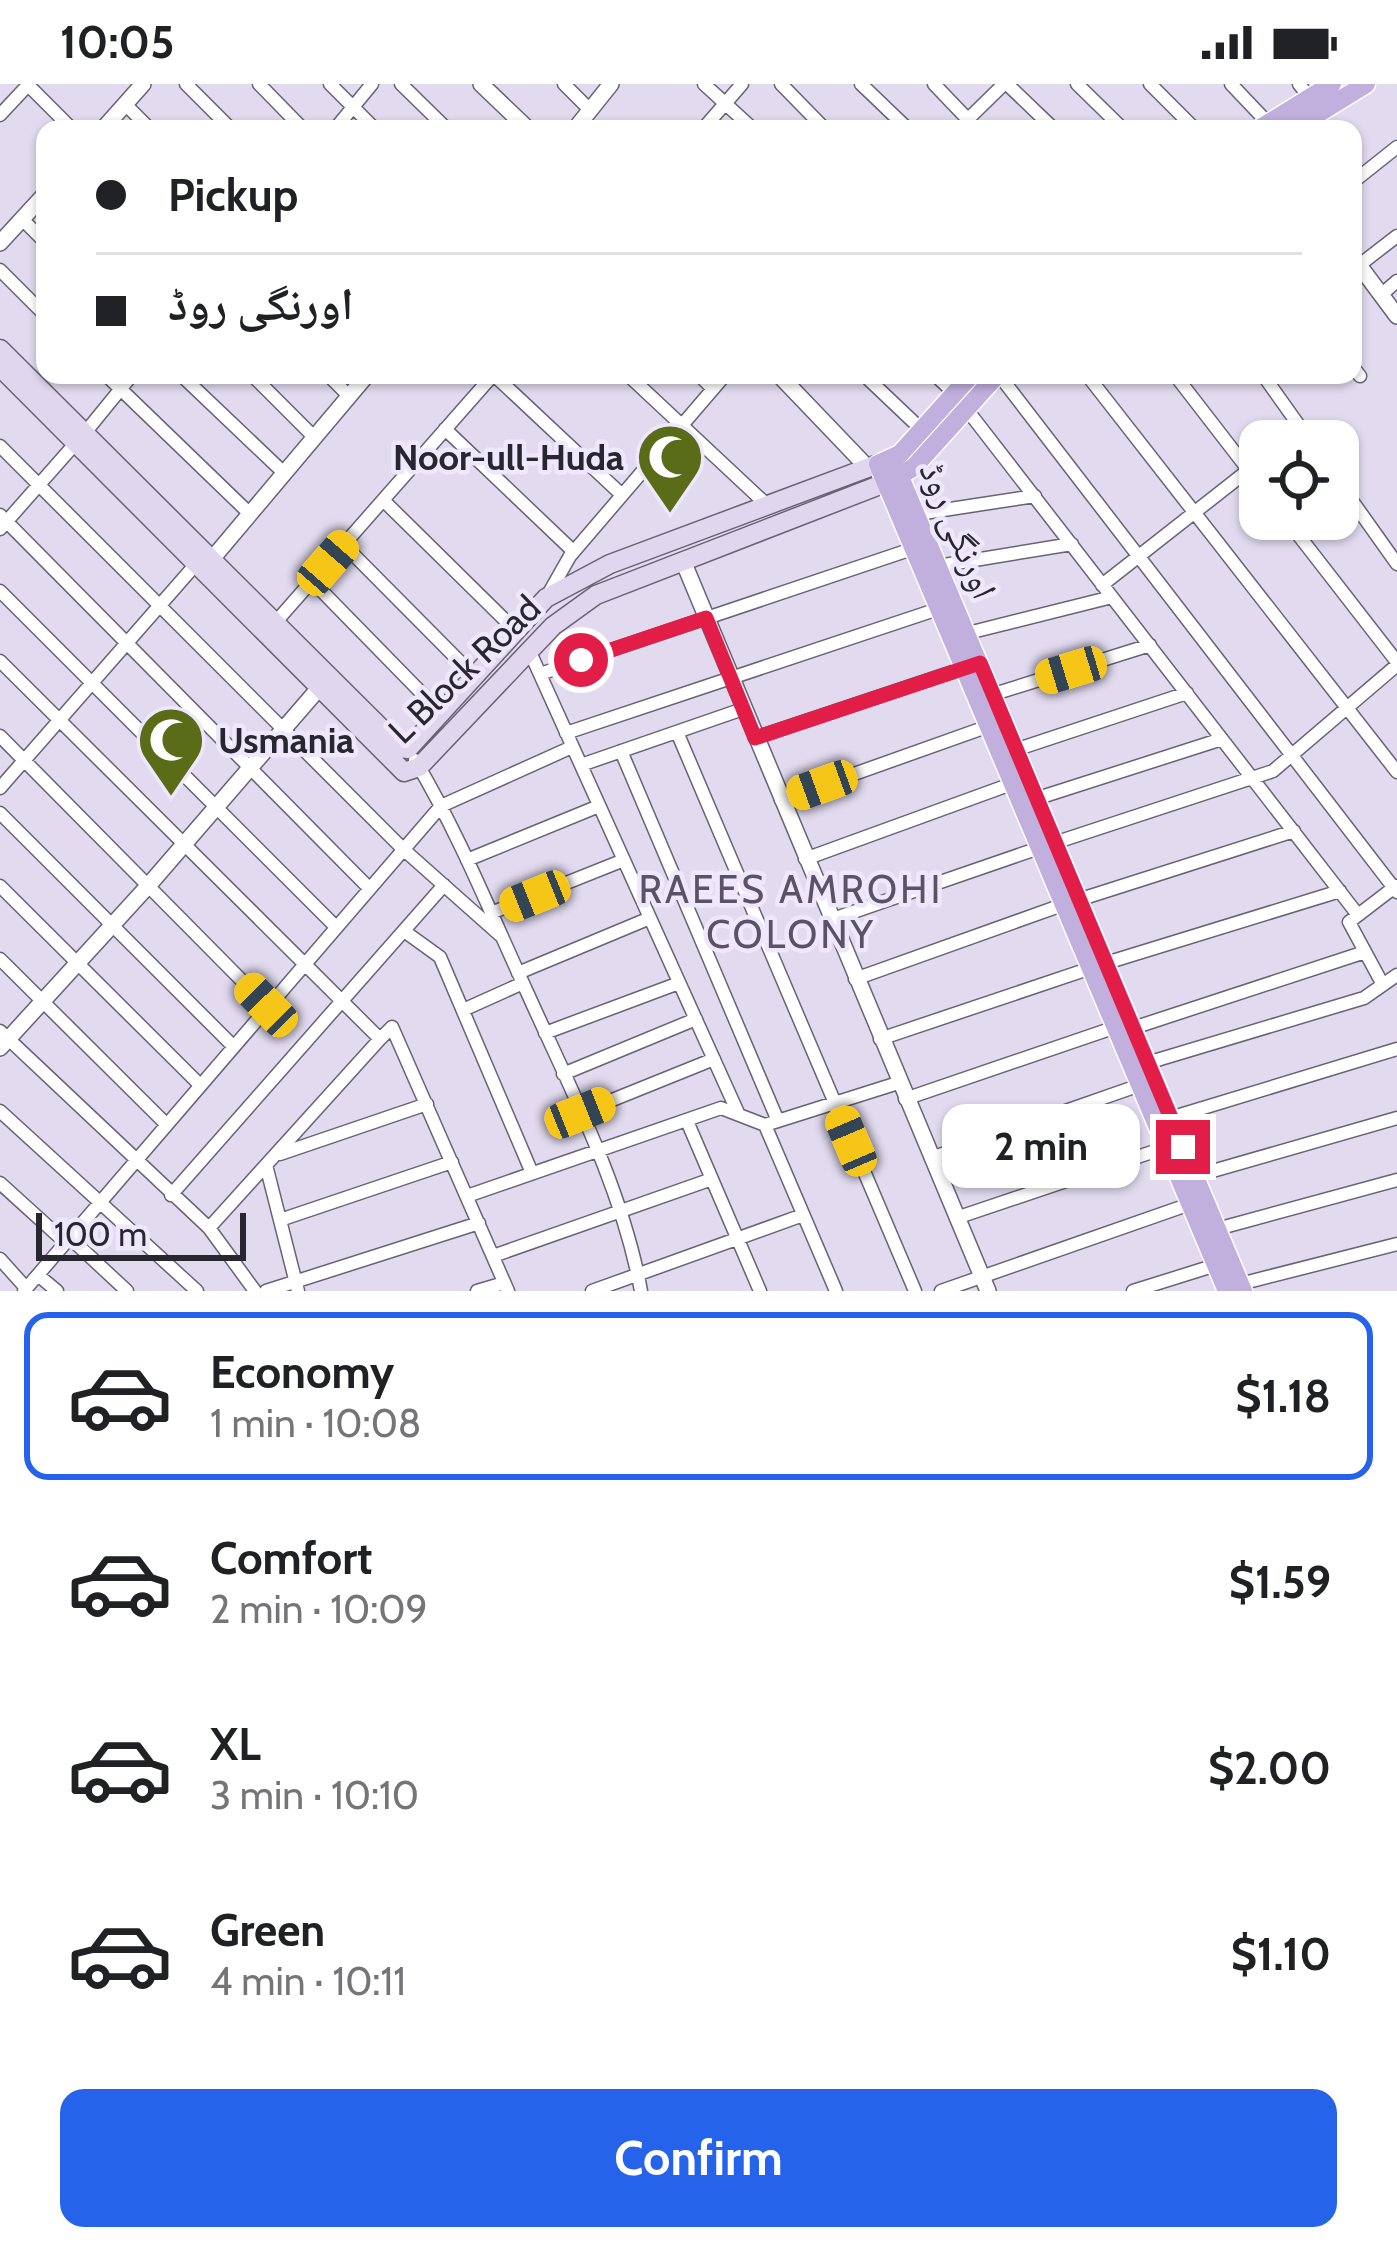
<!DOCTYPE html>
<meta charset="utf-8">
<style>
:root{--surface:#fff;--page:#f2f2f2;--text:#202124;--muted:#757577;--line:#e0e0e0;--accent:#2563eb}
body{margin:0;font-family:Cabin,"Noto Naskh Arabic",sans-serif;background:var(--page);color:var(--text);height:100vh;display:flex;flex-direction:column;font-size:45px;white-space:nowrap}
*{box-sizing:border-box;margin:0}
p{font-size:39px;color:var(--muted)}
.icon{flex:none;width:66px;height:66px;fill:none;stroke:currentColor;stroke-width:2;stroke-linecap:round;stroke-linejoin:round}
.map{position:relative;height:1207px;overflow:hidden}
.sheet{display:flex;flex-direction:column;background:var(--surface);flex:1}
.sheet>*{flex:none}
.guide{position:absolute;left:36px;top:36px;width:1326px;height:264px;border-radius:24px;box-shadow:0 3px 9px #0004;display:grid;align-content:center;height:264px;padding:0 60px;background:var(--surface)}
.controls{position:absolute;left:1239px;top:336px;display:grid;gap:24px}
.controls a{display:grid;place-items:center;width:120px;height:120px;border-radius:24px;background:var(--surface);box-shadow:0 3px 9px #0004;font-size:60px}
.scale{position:absolute;left:36px;bottom:30px;width:210px;box-sizing:border-box;padding-left:12px;border:6px solid #28262e;border-top:0;font-size:33px;line-height:42px;white-space:nowrap;color:#28262e;-webkit-text-stroke:9px #efe8fd;paint-order:stroke}
.end{position:absolute;width:54px;height:54px;margin:-27px;border:15px solid #e11d48;background:#fff;box-shadow:0 0 0 6px #fff}
.from{border-radius:50%}
.bubble{position:absolute;height:84px;border-radius:24px;background:var(--surface);box-shadow:0 3px 9px #0004;font-size:39px;font-weight:700;line-height:84px;text-align:center}
.car{position:absolute;width:36px;height:72px;margin:-36px -18px;border-radius:15px;box-shadow:0 0 9px 3px #0007;background:linear-gradient(#f5c518 24%,#345 0 40%,#f5c518 0 76%,#345 0 86%,#f5c518 0)}
.guide b{display:flex;align-items:center;gap:42px;height:114px;font-size:45px}
.guide b+b{border-top:3px solid var(--line)}
.guide i{width:30px;height:30px;background:var(--text)}
ul{padding:21px 0 0;list-style:none}
li{display:flex;align-items:center;gap:36px;height:168px;margin:0 24px 18px;padding:0 36px;border:6px solid transparent;border-radius:24px}
li div{flex:1}
li b{display:block;font-size:45px}
li em{font-style:normal;font-weight:700}
li.active{border-color:var(--accent)}
li>.icon{width:108px;height:108px;stroke-width:1.5}
.action{display:flex;gap:24px;margin-top:auto;padding:24px 60px}
.action a{flex:1;height:138px;border-radius:24px;background:var(--accent);color:#fff;font-size:48px;font-weight:700;line-height:138px;text-align:center}
.status{display:flex;justify-content:space-between;align-items:center;height:84px;padding:0 60px;background:var(--surface);direction:ltr}
.status svg{height:33px;fill:currentColor}
.map>svg:first-child{display:block}
.lines{fill:none;stroke-linecap:round;stroke-linejoin:round}
.minor-casing{stroke:#686274;stroke-width:15}
.tertiary-casing{stroke:#686274;stroke-width:18}
.secondary-casing{stroke:#686274;stroke-width:21}
.primary-casing{stroke:#fff;stroke-width:21}
.minor{stroke:#fff;stroke-width:12}
.tertiary{stroke:#fff;stroke-width:15}
.secondary{stroke:#e0d7ee;stroke-width:18}
.primary{stroke:#c1afdd;stroke-width:18}
.route{stroke:#e11d48;stroke-width:15}
.labels{text-anchor:middle;dominant-baseline:central;stroke-width:9;stroke-linejoin:round;paint-order:stroke}
.poi-label{font-size:36px;font-weight:bold;fill:#28262e;stroke:#efe8fd;text-anchor:end}
.street-label{font-size:36px;fill:#28262e;stroke:#efe8fd}
.neighbourhood-label{font-size:39px;letter-spacing:3px;fill:#595365;stroke:#efe8fd}
</style>
<div class="status"><b>10:05</b><svg viewBox="0 0 49 12"><path d="M0 12V9h3v3zM5 12V6h3v6zM10 12V3h3v9zM15 12V0h3v12zM26 1h20v11H26zM47 4h2v5h-2z"/></svg></div>
<div class="map">
<svg width="1397" height="1207" viewBox="0 0 1397 1207">
<rect width="100%" height="100%" fill="#e2dbf0"/>
<g class="lines">
<g class="minor-casing">
<path id="minor" d="M 27,0 L 72,45
M 186,0 L 231,45
M 259,0 L 303,45
M 330,0 L 375,45
M 401,0 L 447,45
M 564,0 L 590,26
M 704,0 L 753,45
M 781,0 L 825,45
M 861,0 L 908,45
M 934,0 L 977,45
M 1007,0 L 1054,45
M 1077,0 L 1123,45
M 1150,0 L 1195,45
M 1231,0 L 1268,39
M 1299,0 L 1310,14
M 125,20 L 150,45
M 0,31 L 29,0
M 335,45 L 372,0
M 703,45 L 742,0
M 958,45 L 1004,0
M 1353,98 L 1397,63
M 22,135 L 45,158
M 0,186 L 45,231
M 1353,186 L 1397,152
M 1381,211 L 1397,197
M 1353,283 L 1360,292
M 106,291 L 250,430
M 181,291 L 284,389
M 252,291 L 314,353
M 328,291 L 349,312
M 494,291 L 622,411
M 628,291 L 767,421
M 699,291 L 713,305
M 864,291 L 923,347
M 935,291 L 954,309
M 999,291 L 1397,808
M 1087,291 L 1397,688
M 1175,291 L 1260,401
M 1263,291 L 1310,357
M 968,327 L 1358,831
M 445,345 L 573,467
M 84,350 L 132,291
M 1286,357 L 1301,345
M 0,362 L 403,765 L 501,852
M 1338,397 L 1397,480
M 383,416 L 514,545
M 0,431 L 369,804
M 911,431 L 1035,412
M 1286,435 L 1397,578
M 0,445 L 74,361
M 344,461 L 474,592
M 938,482 L 1072,460
M 312,497 L 443,631
M 1102,501 L 1260,377
M 0,507 L 335,842
M 549,509 L 570,472 L 725,291
M 274,540 L 493,291
M 968,549 L 1112,513
M 529,566 L 739,1031
M 0,577 L 380,955 L 209,1144 L 0,947
M 540,590 L 912,465
M 991,611 L 1150,561
M 677,648 L 915,1207
M 566,649 L 938,525
M 0,652 L 266,921
M 755,654 L 967,583
M 1015,666 L 1187,609
M 621,667 L 778,1037
M 415,676 C 459,750 491,830 527,908 C 570,1004 622,1103 641,1207
M 581,681 L 743,625
M 0,704 L 196,480
M 1035,715 L 1222,655
M 781,716 L 989,642
M 0,729 L 232,961
M 1054,759 L 1273,687 L 1397,581
M 805,775 L 1014,699
M 467,776 L 599,722
M 0,802 L 199,1000
M 1078,816 L 1294,747
M 491,829 L 624,776
M 830,836 L 1039,764
M 404,847 L 440,873 L 532,1089
M 0,875 L 165,1039
M 1106,879 L 1340,807
M 518,889 L 650,834
M 855,895 L 1065,820
M 1383,901 L 1349,838 L 1396,802
M 463,926 L 523,899
M 1133,944 L 1365,868
M 545,949 L 679,899
M 380,955 L 392,943 L 508,1207
M 880,955 L 1091,884
M 1147,979 L 1364,914 L 1397,891
M 563,990 L 696,935
M 905,1015 L 1116,943
M 0,1027 L 197,1207
M 580,1029 L 714,975
M 1170,1034 L 1397,965
M 687,1037 L 760,1207
M 765,1041 L 836,1207
M 280,1070 L 427,1020
M 931,1074 L 1140,1001
M 266,1081 L 298,1207
M 1195,1092 L 1397,1034
M 0,1099 L 65,1158
M 171,1111 L 444,801
M 467,1112 L 721,1024 L 765,1041 L 898,999
M 956,1134 L 1167,1063
M 280,1136 L 452,1078
M 209,1144 L 255,1207
M 1217,1145 L 1397,1096
M 69,1153 L 127,1207
M 493,1172 L 712,1095
M 0,1175 L 26,1204
M 38,1191 L 57,1207
M 1240,1200 L 1397,1160
M 24,1207 L 441,722 L 572,663
M 266,1207 L 479,1139
M 477,1207 L 504,1199
M 592,1207 L 803,1131
M 941,1207 L 1190,1120
M 1133,1207 L 1216,1181"/>
</g>
<g class="tertiary-casing">
<path id="tertiary" d="M 481,0 L 528,45
M 103,45 L 143,0
M 575,45 L 611,0
M 0,159 L 45,110
M 1353,173 L 1397,232
M 779,291 L 868,384
M 212,475 L 367,291
M 683,477 L 988,1207
M 0,964 L 148,802 L 320,603"/>
</g>
<g class="secondary-casing">
<path id="secondary" d="M 0,265 L 401,664 L 408,665 L 546,514 L 610,480 L 878,380
M 0,283 L 404,688 L 419,683 L 553,542 L 596,511 L 885,399"/>
</g>
<g class="primary-casing">
<path id="primary" d="M 1259,45 L 1332,0
M 1293,45 L 1366,0
M 971,291 L 900,370 L 878,380 L 1227,1207
M 892,374 L 1243,1207
M 891,397 L 914,383 L 997,291"/>
</g>
<use href="#minor" class="minor"/>
<use href="#tertiary" class="tertiary"/>
<use href="#secondary" class="secondary"/>
<use href="#primary" class="primary"/>
</g>
<g class="lines">
<path class="route" d="M 581,576 L 706,534 L 755,654 L 980,579 L 1183,1063"/>
</g>
<defs>
<g id="mosque-pin" transform="scale(3.45)"><path d="M0 17L-7.5 6A9.5 9.5 0 1 1 7.5 6Z" fill="#5b6c19" stroke="#efe8fd"/><path d="M3.5-4.9A6 6 0 1 0 3.5 4.9A5 5 0 1 1 3.5-4.9Z" fill="#fff"/></g>
</defs>
<g fill-rule="evenodd">
<use href="#mosque-pin" x="670" y="373"/>
<use href="#mosque-pin" x="171" y="656"/>
</g>
<g class="labels">
<g class="poi-label">
<text x="624" y="373">Noor-ull-Huda</text>
<text x="218" y="656" text-anchor="start">Usmania</text>
</g>
<g class="street-label">
<text transform="translate(959 446) rotate(67)">اورنگی روڈ</text>
<text transform="translate(464 585) rotate(-44)">L Block Road</text>
</g>
<g class="neighbourhood-label">
<text x="791" y="805">RAEES AMROHI<tspan x="791" dy="45">COLONY</tspan></text>
</g>
</g>
</svg>
<div class="controls">
<a><svg class="icon" aria-label="locate" viewBox="0 0 24 24"><circle cx="12" cy="12" r="6"/><path d="M12 2v4M12 18v4M2 12h4M18 12h4"/></svg></a>
</div>
<div class="scale">100 m</div>
<i class="end from" style="left:581px;top:576px"></i>
<i class="end" style="left:1183px;top:1063px"></i>
<div class="bubble" style="left:942px;top:1020px;width:198px">2 min</div>
<i class="car" style="left:328px;top:479px;rotate:41deg"></i>
<i class="car" style="left:1071px;top:586px;rotate:253deg"></i>
<i class="car" style="left:822px;top:701px;rotate:250deg"></i>
<i class="car" style="left:535px;top:812px;rotate:248deg"></i>
<i class="car" style="left:266px;top:921px;rotate:316deg"></i>
<i class="car" style="left:580px;top:1029px;rotate:68deg"></i>
<i class="car" style="left:851px;top:1057px;rotate:337deg"></i>
<div class="guide">
<b><i class="from"></i>Pickup</b>
<b><i></i>اورنگی روڈ</b>
</div>
</div>
<section class="sheet">
<ul>
<li class="active"><svg class="icon" aria-label="car" viewBox="0 0 24 24"><path d="M5 17H2v-5l4-1 3-4h7l3 4 3 1v5h-3M9 17h6M6 11h13"/><circle cx="7" cy="17" r="2"/><circle cx="17" cy="17" r="2"/></svg><div><b>Economy</b><p>1 min · 10:08</p></div><em>$1.18</em></li>
<li><svg class="icon" aria-label="car" viewBox="0 0 24 24"><path d="M5 17H2v-5l4-1 3-4h7l3 4 3 1v5h-3M9 17h6M6 11h13"/><circle cx="7" cy="17" r="2"/><circle cx="17" cy="17" r="2"/></svg><div><b>Comfort</b><p>2 min · 10:09</p></div><em>$1.59</em></li>
<li><svg class="icon" aria-label="car" viewBox="0 0 24 24"><path d="M5 17H2v-5l4-1 3-4h7l3 4 3 1v5h-3M9 17h6M6 11h13"/><circle cx="7" cy="17" r="2"/><circle cx="17" cy="17" r="2"/></svg><div><b>XL</b><p>3 min · 10:10</p></div><em>$2.00</em></li>
<li><svg class="icon" aria-label="car" viewBox="0 0 24 24"><path d="M5 17H2v-5l4-1 3-4h7l3 4 3 1v5h-3M9 17h6M6 11h13"/><circle cx="7" cy="17" r="2"/><circle cx="17" cy="17" r="2"/></svg><div><b>Green</b><p>4 min · 10:11</p></div><em>$1.10</em></li>
</ul>
<div class="action"><a>Confirm</a></div>
</section>
